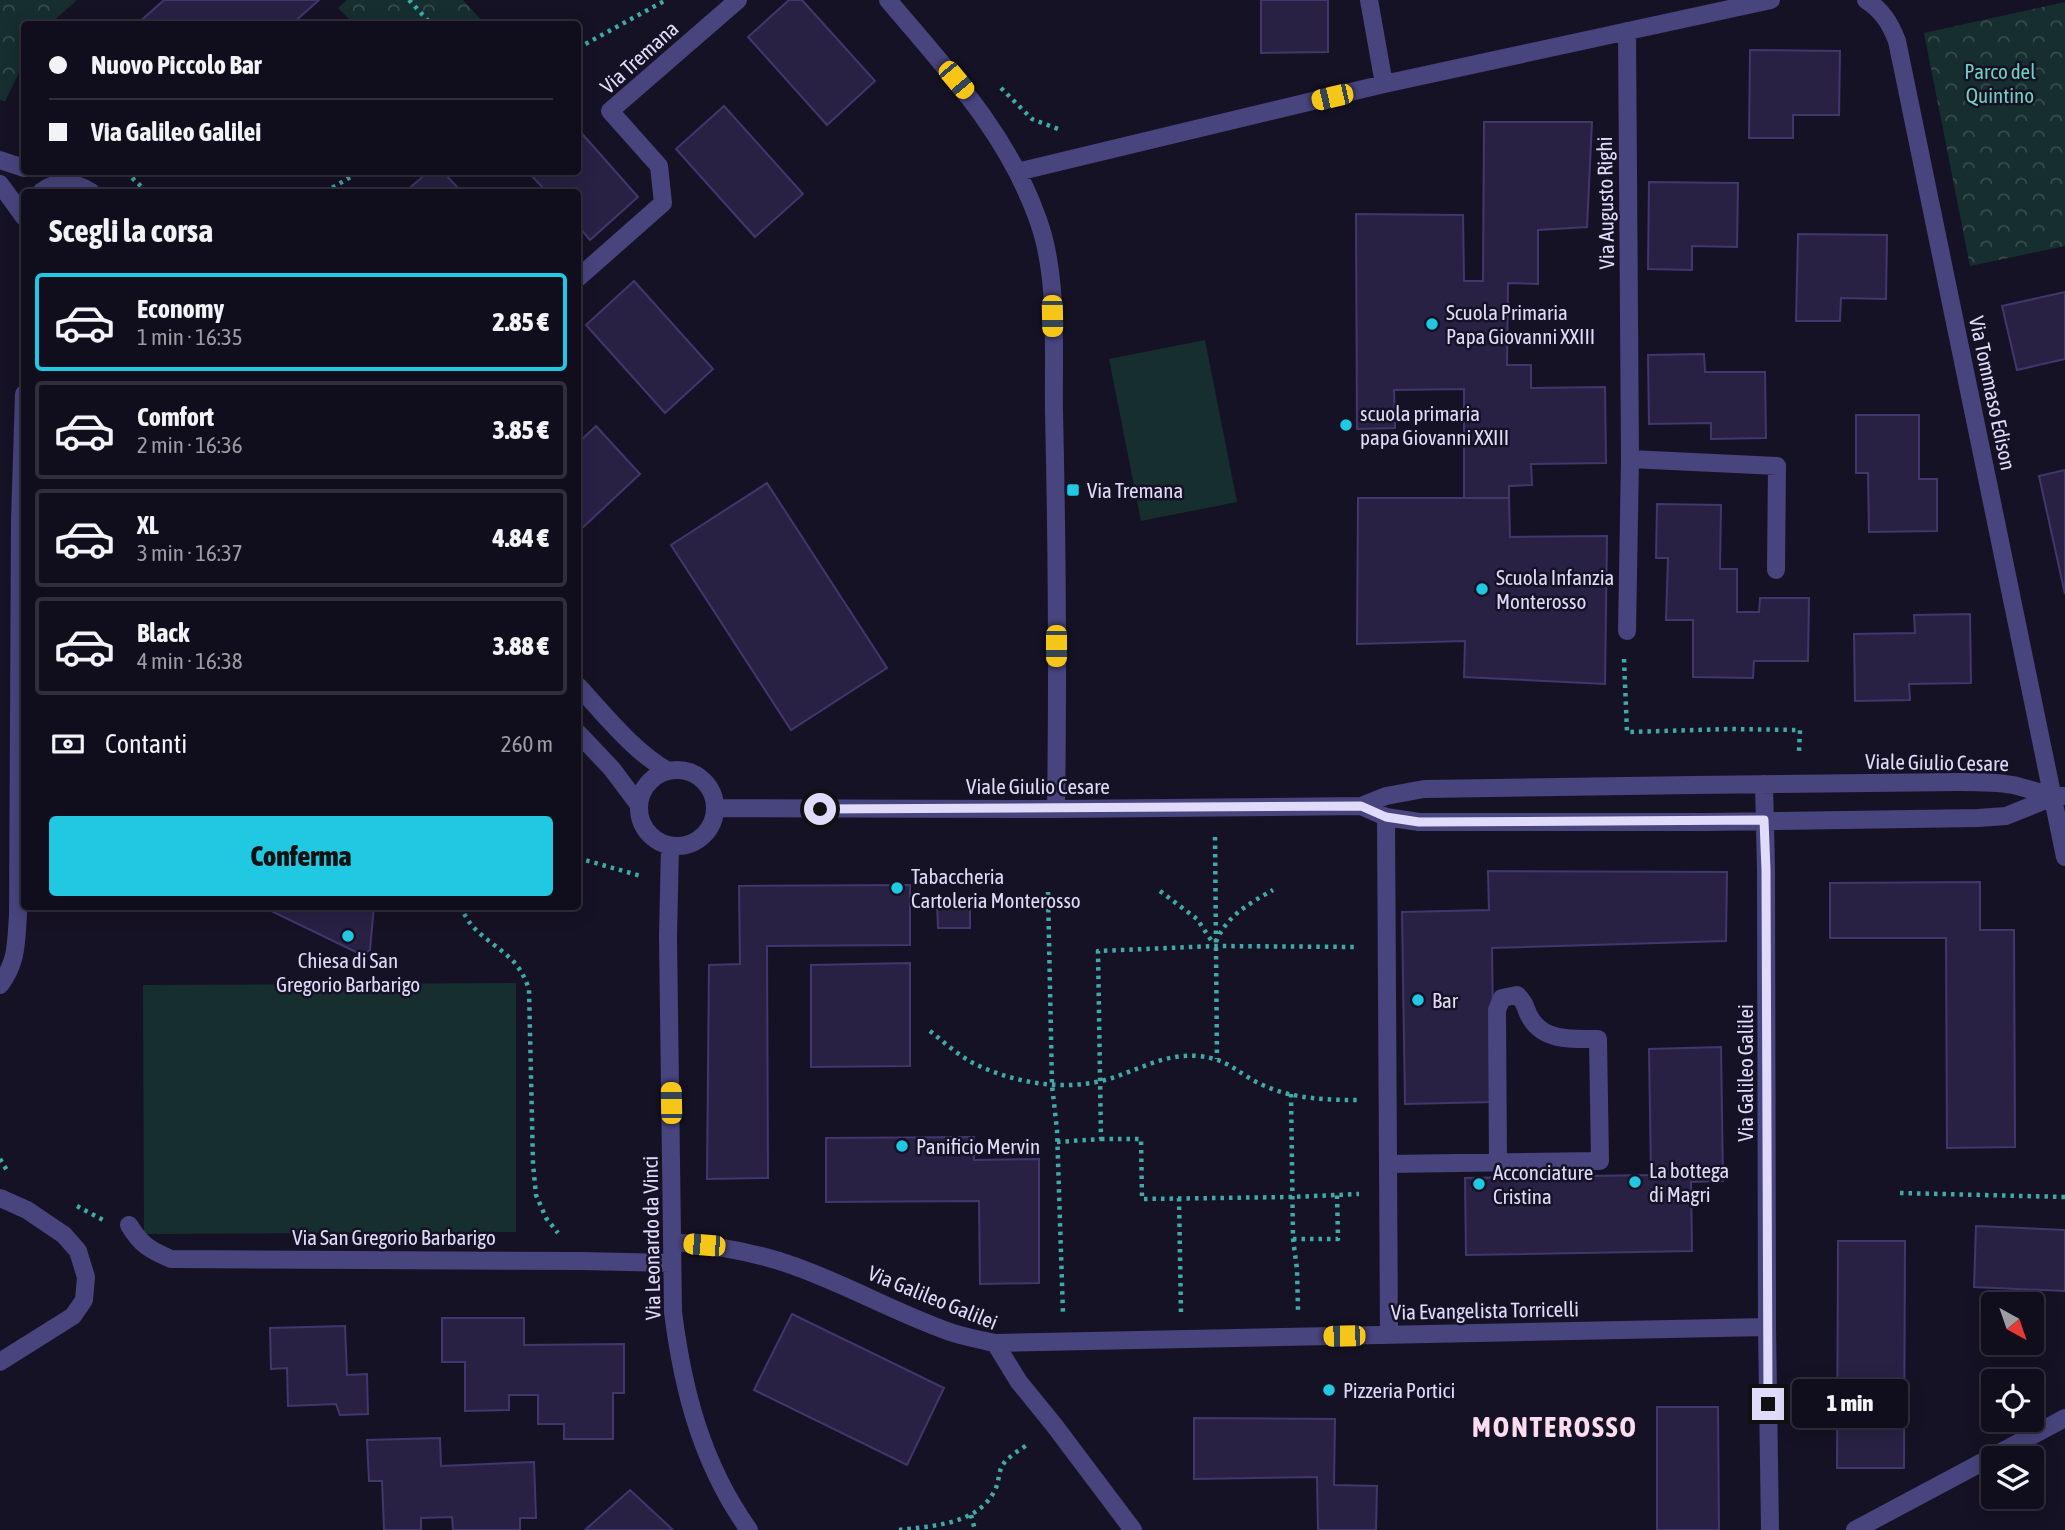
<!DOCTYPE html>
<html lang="it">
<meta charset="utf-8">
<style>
:root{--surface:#100e1c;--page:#1e1c29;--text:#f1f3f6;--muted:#9c9ca3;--line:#302e3b;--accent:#20c8e2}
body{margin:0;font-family:"Asap Condensed",sans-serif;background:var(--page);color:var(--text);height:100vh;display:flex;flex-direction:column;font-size:26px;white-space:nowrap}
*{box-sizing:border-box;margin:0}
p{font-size:23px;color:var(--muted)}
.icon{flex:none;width:38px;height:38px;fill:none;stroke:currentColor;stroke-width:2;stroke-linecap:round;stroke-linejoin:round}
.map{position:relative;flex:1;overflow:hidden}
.sheet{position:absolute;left:21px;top:189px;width:560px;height:721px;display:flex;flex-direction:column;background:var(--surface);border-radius:7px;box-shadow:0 4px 18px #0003,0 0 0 2px var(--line)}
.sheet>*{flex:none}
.banner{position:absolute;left:21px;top:21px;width:560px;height:154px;border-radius:7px;box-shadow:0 4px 18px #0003,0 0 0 2px var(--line);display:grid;align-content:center;height:154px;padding:0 28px;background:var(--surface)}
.needle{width:46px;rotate:140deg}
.controls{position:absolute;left:1981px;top:1292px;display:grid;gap:14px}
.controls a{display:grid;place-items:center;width:63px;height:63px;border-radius:7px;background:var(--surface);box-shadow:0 4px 18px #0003,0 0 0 2px var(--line);font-size:35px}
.end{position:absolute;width:32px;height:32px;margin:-16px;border:9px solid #e0dbfa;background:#111;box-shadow:0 0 0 4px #111}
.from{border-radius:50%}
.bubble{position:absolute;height:49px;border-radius:7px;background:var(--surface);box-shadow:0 4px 18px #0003,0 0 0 2px var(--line);font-size:23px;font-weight:800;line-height:49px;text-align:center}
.car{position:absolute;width:21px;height:42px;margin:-21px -10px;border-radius:9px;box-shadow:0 0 5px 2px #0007;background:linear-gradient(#f5c518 24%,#345 0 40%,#f5c518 0 76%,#345 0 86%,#f5c518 0)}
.banner b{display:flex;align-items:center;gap:24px;height:66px;font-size:26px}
.banner b+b{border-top:2px solid var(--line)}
.banner i{width:18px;height:18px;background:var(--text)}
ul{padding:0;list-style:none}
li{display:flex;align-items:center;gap:21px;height:98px;margin:0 14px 10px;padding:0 14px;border:4px solid var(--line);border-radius:7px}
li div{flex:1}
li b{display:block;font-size:26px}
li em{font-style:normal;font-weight:800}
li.active{border-color:var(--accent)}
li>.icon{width:63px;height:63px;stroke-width:1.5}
h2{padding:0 28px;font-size:32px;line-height:84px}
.pay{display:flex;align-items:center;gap:18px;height:77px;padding:0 28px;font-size:26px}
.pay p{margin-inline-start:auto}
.button{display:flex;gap:14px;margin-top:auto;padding:14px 28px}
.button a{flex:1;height:80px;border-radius:7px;background:var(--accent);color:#111;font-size:28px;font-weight:800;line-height:80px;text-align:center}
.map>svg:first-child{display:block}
.park{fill:url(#park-crowns)}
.garden{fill:#162e2e}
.building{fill:#292144;stroke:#43366d;stroke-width:2}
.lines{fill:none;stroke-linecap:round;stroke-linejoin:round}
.path{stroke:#3faaa7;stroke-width:4.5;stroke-dasharray:3.5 5;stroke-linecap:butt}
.minor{stroke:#48447e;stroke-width:18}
.route{stroke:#e0dbfa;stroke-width:9}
.poi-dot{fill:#20c8e2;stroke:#161225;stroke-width:2.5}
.labels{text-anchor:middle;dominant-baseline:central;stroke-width:5;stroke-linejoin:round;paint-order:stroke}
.street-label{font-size:21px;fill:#e0dbfa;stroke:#161225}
.park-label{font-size:21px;fill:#70d2bd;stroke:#161225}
.poi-label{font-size:21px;fill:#e0dbfa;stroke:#161225;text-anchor:start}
.district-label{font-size:28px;font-weight:bold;letter-spacing:2px;fill:#fbddef;stroke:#161225}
</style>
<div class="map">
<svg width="2065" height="1530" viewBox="0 0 2065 1530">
<defs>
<pattern id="park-crowns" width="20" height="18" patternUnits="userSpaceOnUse" patternTransform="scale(1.75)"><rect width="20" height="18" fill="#162e2e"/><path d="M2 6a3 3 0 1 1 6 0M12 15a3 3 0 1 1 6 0" fill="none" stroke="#384c4d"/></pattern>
</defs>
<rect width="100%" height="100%" fill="#161225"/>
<path class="park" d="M 0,0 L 77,0 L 50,24 L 24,24 L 24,63 L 5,101 L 0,100 Z
M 347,0 L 463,0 L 485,24 L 354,24 L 338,8 Z
M 2065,2 L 2065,246 L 1970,266 L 1924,33 Z"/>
<path class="garden" d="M 1205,340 L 1237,502 L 1141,521 L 1109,359 Z
M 516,983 L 516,1232 L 144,1234 L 143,985 Z"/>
<path class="building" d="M 164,0 L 319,0 L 292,24 L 137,24 Z
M 789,0 L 802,0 L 875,81 L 827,125 L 748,37 Z
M 1261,0 L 1328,0 L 1328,52 L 1261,53 Z
M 1750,50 L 1840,51 L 1839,115 L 1793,115 L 1793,138 L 1749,138 Z
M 724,106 L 803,194 L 755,237 L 676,149 Z
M 1484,122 L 1592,122 L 1587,227 L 1538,230 L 1538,284 L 1508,283 L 1507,365 L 1531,365 L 1531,388 L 1605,387 L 1606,463 L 1531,464 L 1532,485 L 1509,486 L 1509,498 L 1464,498 L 1464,389 L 1394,390 L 1395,428 L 1357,429 L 1356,214 L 1463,215 L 1464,281 L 1483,281 Z
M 578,129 L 638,197 L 590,240 L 578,226 L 578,192 L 547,192 L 528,172 L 578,172 Z
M 428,172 L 443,172 L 462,192 L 405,192 Z
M 1649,182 L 1738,183 L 1737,247 L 1692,246 L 1692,270 L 1648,269 Z
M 1798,234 L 1887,235 L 1886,299 L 1841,298 L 1840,321 L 1796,321 Z
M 634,281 L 713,369 L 665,413 L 586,325 Z
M 2065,292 L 2065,359 L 2017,370 L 2002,306 Z
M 1704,354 L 1705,372 L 1765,372 L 1766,438 L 1711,439 L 1711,423 L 1649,424 L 1648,355 Z
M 1856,415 L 1919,415 L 1919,479 L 1937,479 L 1937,531 L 1869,532 L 1868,473 L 1856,473 Z
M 596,426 L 640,474 L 578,532 L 578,443 Z
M 2065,470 L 2065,594 L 2039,476 Z
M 767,483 L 887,668 L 791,730 L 671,545 Z
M 1358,498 L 1509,498 L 1510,537 L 1607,536 L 1605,684 L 1464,677 L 1465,641 L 1357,644 Z
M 1657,504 L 1721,505 L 1720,569 L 1737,569 L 1737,612 L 1759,612 L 1760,598 L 1809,598 L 1808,661 L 1754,661 L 1753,678 L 1693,677 L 1693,620 L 1666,620 L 1668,558 L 1656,558 Z
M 1970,614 L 1971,683 L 1909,684 L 1910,700 L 1855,701 L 1854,634 L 1915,633 L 1914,615 Z
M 1488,871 L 1727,872 L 1726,941 L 1492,948 L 1494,1102 L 1405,1104 L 1402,912 L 1489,910 Z
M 1980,882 L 1980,930 L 2014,930 L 2015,1147 L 1947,1148 L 1946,938 L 1830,938 L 1830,883 Z
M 910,885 L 910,945 L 767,946 L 768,1178 L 707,1179 L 709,965 L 740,964 L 739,886 Z
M 937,901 L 970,901 L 970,928 L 938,928 Z
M 261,906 L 374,906 L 370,950 L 365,953 L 358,953 Z
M 910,963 L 910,1066 L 811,1067 L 811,965 Z
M 1721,1047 L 1723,1181 L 1691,1182 L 1692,1251 L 1466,1255 L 1465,1178 L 1651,1175 L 1649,1049 Z
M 974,1137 L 974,1160 L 1039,1159 L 1039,1283 L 980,1284 L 979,1201 L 826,1202 L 826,1138 Z
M 1976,1226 L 2065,1230 L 2065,1291 L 1974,1287 Z
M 1838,1241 L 1905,1241 L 1904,1468 L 1837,1468 Z
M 792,1314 L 944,1388 L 907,1465 L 754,1390 Z
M 442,1318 L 524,1318 L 524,1345 L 624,1344 L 624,1393 L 613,1393 L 613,1439 L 564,1439 L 564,1424 L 538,1424 L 538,1395 L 509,1395 L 509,1410 L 465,1411 L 465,1362 L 442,1362 Z
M 345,1326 L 347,1375 L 367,1374 L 368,1414 L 340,1415 L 336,1404 L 288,1406 L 287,1368 L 271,1369 L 270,1328 Z
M 1657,1407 L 1718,1407 L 1719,1530 L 1657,1530 Z
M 1194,1418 L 1335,1419 L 1334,1485 L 1377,1486 L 1376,1530 L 1318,1530 L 1317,1477 L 1194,1479 Z
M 440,1438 L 441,1466 L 534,1462 L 536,1518 L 520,1518 L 520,1530 L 453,1530 L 452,1517 L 421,1518 L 421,1530 L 384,1530 L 382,1481 L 369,1481 L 367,1440 Z
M 630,1490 L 673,1530 L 585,1530 Z"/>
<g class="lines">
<path class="path" d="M 409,0 L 431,24
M 578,48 L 666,0
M 1001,88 L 1032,119 L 1061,130
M 126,172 L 147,192
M 325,192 L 359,172
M 1624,659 L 1627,732 L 1730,729 L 1800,730 L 1799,751
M 1215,837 L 1217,1059
M 578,858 L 641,876
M 1160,891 L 1197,919 L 1213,943
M 1048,892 L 1052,1085 L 1057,1130 L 1063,1314
M 461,906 C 470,933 493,941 512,960 C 520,968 525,978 529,989 L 533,1164 L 536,1195 L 546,1218 L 558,1233
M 1216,942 C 1226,916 1250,903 1273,890
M 930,1031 C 945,1043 960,1057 977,1065 C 1018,1084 1068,1092 1112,1078 C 1140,1069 1167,1053 1198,1056 C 1231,1059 1238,1075 1265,1086 C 1294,1099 1327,1100 1359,1100
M 1291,1094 L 1293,1239 L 1297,1269 L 1298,1310
M 1101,1139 L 1141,1139 L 1142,1199 L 1292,1197 L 1359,1194
M 1057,1142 L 1101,1139 L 1098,951 L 1215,946 L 1358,947
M 0,1159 L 8,1172
M 1900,1193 L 2065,1197
M 1179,1198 L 1181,1313
M 77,1206 L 103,1220
M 1293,1239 L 1338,1239 L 1337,1194
M 971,1515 L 975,1530
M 899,1530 C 931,1526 976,1525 994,1492 C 999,1484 998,1474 1002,1466 C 1007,1457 1020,1450 1028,1444"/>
<path class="minor" d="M 888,0 C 946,69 1006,131 1037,217 C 1059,274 1053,350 1054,411 C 1057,544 1058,676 1056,809
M 1369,0 L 1384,84
M 1866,0 C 1882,10 1890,23 1897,41 L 2065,857
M 1627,31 L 1630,459 L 1627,631
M 0,160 L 24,168
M 1017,172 L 1384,84 L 1771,0
M 0,184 L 24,217
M 41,192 C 57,180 75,181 91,192
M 578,278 L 663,203 L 659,166 L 610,111 L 738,0
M 1630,459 L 1777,466 L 1776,570
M 578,686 C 606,716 633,751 668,771
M 578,733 L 612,769 L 639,805
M639 808a38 38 0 1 1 76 0a38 38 0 1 1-76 0Z
M 1764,784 L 1766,870 L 1767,1327 L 1770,1530
M 1361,806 L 1386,817 L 1419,822 L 1706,822 L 1978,818 L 2006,816 L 2053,797
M 715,808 L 1056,809 L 1361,806 L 1386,796 L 1424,789 C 1603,787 1781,783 1960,782 C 1978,782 1996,782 2013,785 C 2031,789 2047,797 2065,796
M 1386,817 L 1389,1335
M 670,846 L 668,936 L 673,1312 C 683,1391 702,1464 749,1530
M 0,985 C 17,962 16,944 18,915 L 20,521 L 24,394
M 1388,1164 L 1600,1161 L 1598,1039 C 1575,1039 1545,1042 1531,1019 C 1524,1008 1528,1005 1517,995 L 1502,998 L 1497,1010 L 1498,1164
M 0,1198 L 27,1210 L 64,1235 L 78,1251 L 86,1277 L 84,1300 L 73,1316 L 0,1362
M 129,1225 C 141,1245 150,1250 171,1259 L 581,1261 L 672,1263
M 673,1242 C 713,1245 755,1252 794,1266 C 848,1285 898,1314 953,1333 C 966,1337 981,1340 995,1343 L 1767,1327
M 995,1343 L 1019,1382 L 1054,1425 L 1133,1530
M 1855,1530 L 2065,1418"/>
</g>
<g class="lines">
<path class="route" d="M 820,809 L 1361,806 L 1386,817 L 1419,822 L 1764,820 L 1766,870 L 1768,1404"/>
</g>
<g class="poi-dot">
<circle cx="1432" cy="324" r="7"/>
<circle cx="1346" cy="425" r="7"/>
<rect x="1066" y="483" width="14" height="14" rx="3.5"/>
<circle cx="1482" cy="589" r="7"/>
<circle cx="897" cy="888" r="7"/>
<circle cx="348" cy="936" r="7"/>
<circle cx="1418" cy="1000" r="7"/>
<circle cx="902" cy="1146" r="7"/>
<circle cx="1635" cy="1182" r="7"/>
<circle cx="1479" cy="1184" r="7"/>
<circle cx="1329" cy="1390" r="7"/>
</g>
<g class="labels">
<g class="street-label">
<text transform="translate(639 57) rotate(-42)">Via Tremana</text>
<text transform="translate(1605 203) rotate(-91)">Via Augusto Righi</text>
<text transform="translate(1993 393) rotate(78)">Via Tommaso Edison</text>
<text transform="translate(1937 762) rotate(1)">Viale Giulio Cesare</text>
<text x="1038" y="786">Viale Giulio Cesare</text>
<text transform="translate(1745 1073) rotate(-90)">Via Galileo Galilei</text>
<text x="394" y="1237">Via San Gregorio Barbarigo</text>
<text transform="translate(651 1238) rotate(-91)">Via Leonardo da Vinci</text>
<text transform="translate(933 1297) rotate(22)">Via Galileo Galilei</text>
<text transform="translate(1485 1310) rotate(-1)">Via Evangelista Torricelli</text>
</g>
<g class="park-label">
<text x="2000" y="71">Parco del<tspan x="2000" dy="24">Quintino</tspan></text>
</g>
<g class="poi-label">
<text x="1446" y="312">Scuola Primaria<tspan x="1446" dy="24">Papa Giovanni XXIII</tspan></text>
<text x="1360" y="413">scuola primaria<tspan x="1360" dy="24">papa Giovanni XXIII</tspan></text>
<text x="1087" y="490">Via Tremana</text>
<text x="1496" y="577">Scuola Infanzia<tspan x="1496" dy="24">Monterosso</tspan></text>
<text x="911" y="876">Tabaccheria<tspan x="911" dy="24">Cartoleria Monterosso</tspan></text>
<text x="348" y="960" text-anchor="middle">Chiesa di San<tspan x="348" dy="24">Gregorio Barbarigo</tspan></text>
<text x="1432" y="1000">Bar</text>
<text x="916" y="1146">Panificio Mervin</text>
<text x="1649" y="1170">La bottega<tspan x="1649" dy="24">di Magri</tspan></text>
<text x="1493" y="1172">Acconciature<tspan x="1493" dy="24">Cristina</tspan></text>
<text x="1343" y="1390">Pizzeria Portici</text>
</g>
<g class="district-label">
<text x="1555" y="1427">MONTEROSSO</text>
</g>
</g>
</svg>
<div class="controls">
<a><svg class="needle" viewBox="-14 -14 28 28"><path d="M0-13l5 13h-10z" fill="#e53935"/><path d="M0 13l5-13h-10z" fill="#9c9ca3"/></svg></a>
<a><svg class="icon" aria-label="locate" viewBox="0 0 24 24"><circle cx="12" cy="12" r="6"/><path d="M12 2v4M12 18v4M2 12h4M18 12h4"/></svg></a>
<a><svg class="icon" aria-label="layers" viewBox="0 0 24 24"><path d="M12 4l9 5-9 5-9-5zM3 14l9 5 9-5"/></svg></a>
</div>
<i class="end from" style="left:820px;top:809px"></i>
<i class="end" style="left:1768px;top:1404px"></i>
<div class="bubble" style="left:1792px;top:1379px;width:116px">1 min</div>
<i class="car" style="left:956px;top:80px;rotate:140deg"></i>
<i class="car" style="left:1332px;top:97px;rotate:257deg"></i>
<i class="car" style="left:1052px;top:316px;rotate:179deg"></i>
<i class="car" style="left:1056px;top:646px;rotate:180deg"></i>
<i class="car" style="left:671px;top:1103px;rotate:359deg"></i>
<i class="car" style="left:704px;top:1245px;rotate:275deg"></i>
<i class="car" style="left:1344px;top:1336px;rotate:269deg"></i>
<div class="banner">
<b><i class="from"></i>Nuovo Piccolo Bar</b>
<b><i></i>Via Galileo Galilei</b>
</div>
<section class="sheet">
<h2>Scegli la corsa</h2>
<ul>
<li class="active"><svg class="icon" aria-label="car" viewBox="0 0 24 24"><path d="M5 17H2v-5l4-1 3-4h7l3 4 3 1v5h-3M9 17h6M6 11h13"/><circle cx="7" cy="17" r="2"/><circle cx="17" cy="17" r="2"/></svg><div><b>Economy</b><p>1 min · 16:35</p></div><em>2.85 €</em></li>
<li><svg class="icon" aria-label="car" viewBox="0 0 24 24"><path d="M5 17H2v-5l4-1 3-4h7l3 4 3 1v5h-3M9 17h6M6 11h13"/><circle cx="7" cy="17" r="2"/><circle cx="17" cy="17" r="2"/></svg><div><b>Comfort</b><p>2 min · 16:36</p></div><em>3.85 €</em></li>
<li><svg class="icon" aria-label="car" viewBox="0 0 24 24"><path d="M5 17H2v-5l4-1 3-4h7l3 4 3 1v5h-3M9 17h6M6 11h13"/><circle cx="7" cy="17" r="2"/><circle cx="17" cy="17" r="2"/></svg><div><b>XL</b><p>3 min · 16:37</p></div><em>4.84 €</em></li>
<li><svg class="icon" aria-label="car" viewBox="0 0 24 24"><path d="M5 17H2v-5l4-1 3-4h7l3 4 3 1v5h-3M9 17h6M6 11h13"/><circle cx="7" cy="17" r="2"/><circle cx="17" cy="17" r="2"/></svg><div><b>Black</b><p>4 min · 16:38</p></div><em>3.88 €</em></li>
</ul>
<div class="pay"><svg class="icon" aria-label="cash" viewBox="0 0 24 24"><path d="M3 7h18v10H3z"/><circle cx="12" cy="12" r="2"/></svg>Contanti<p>260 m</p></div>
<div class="button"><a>Conferma</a></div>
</section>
</div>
